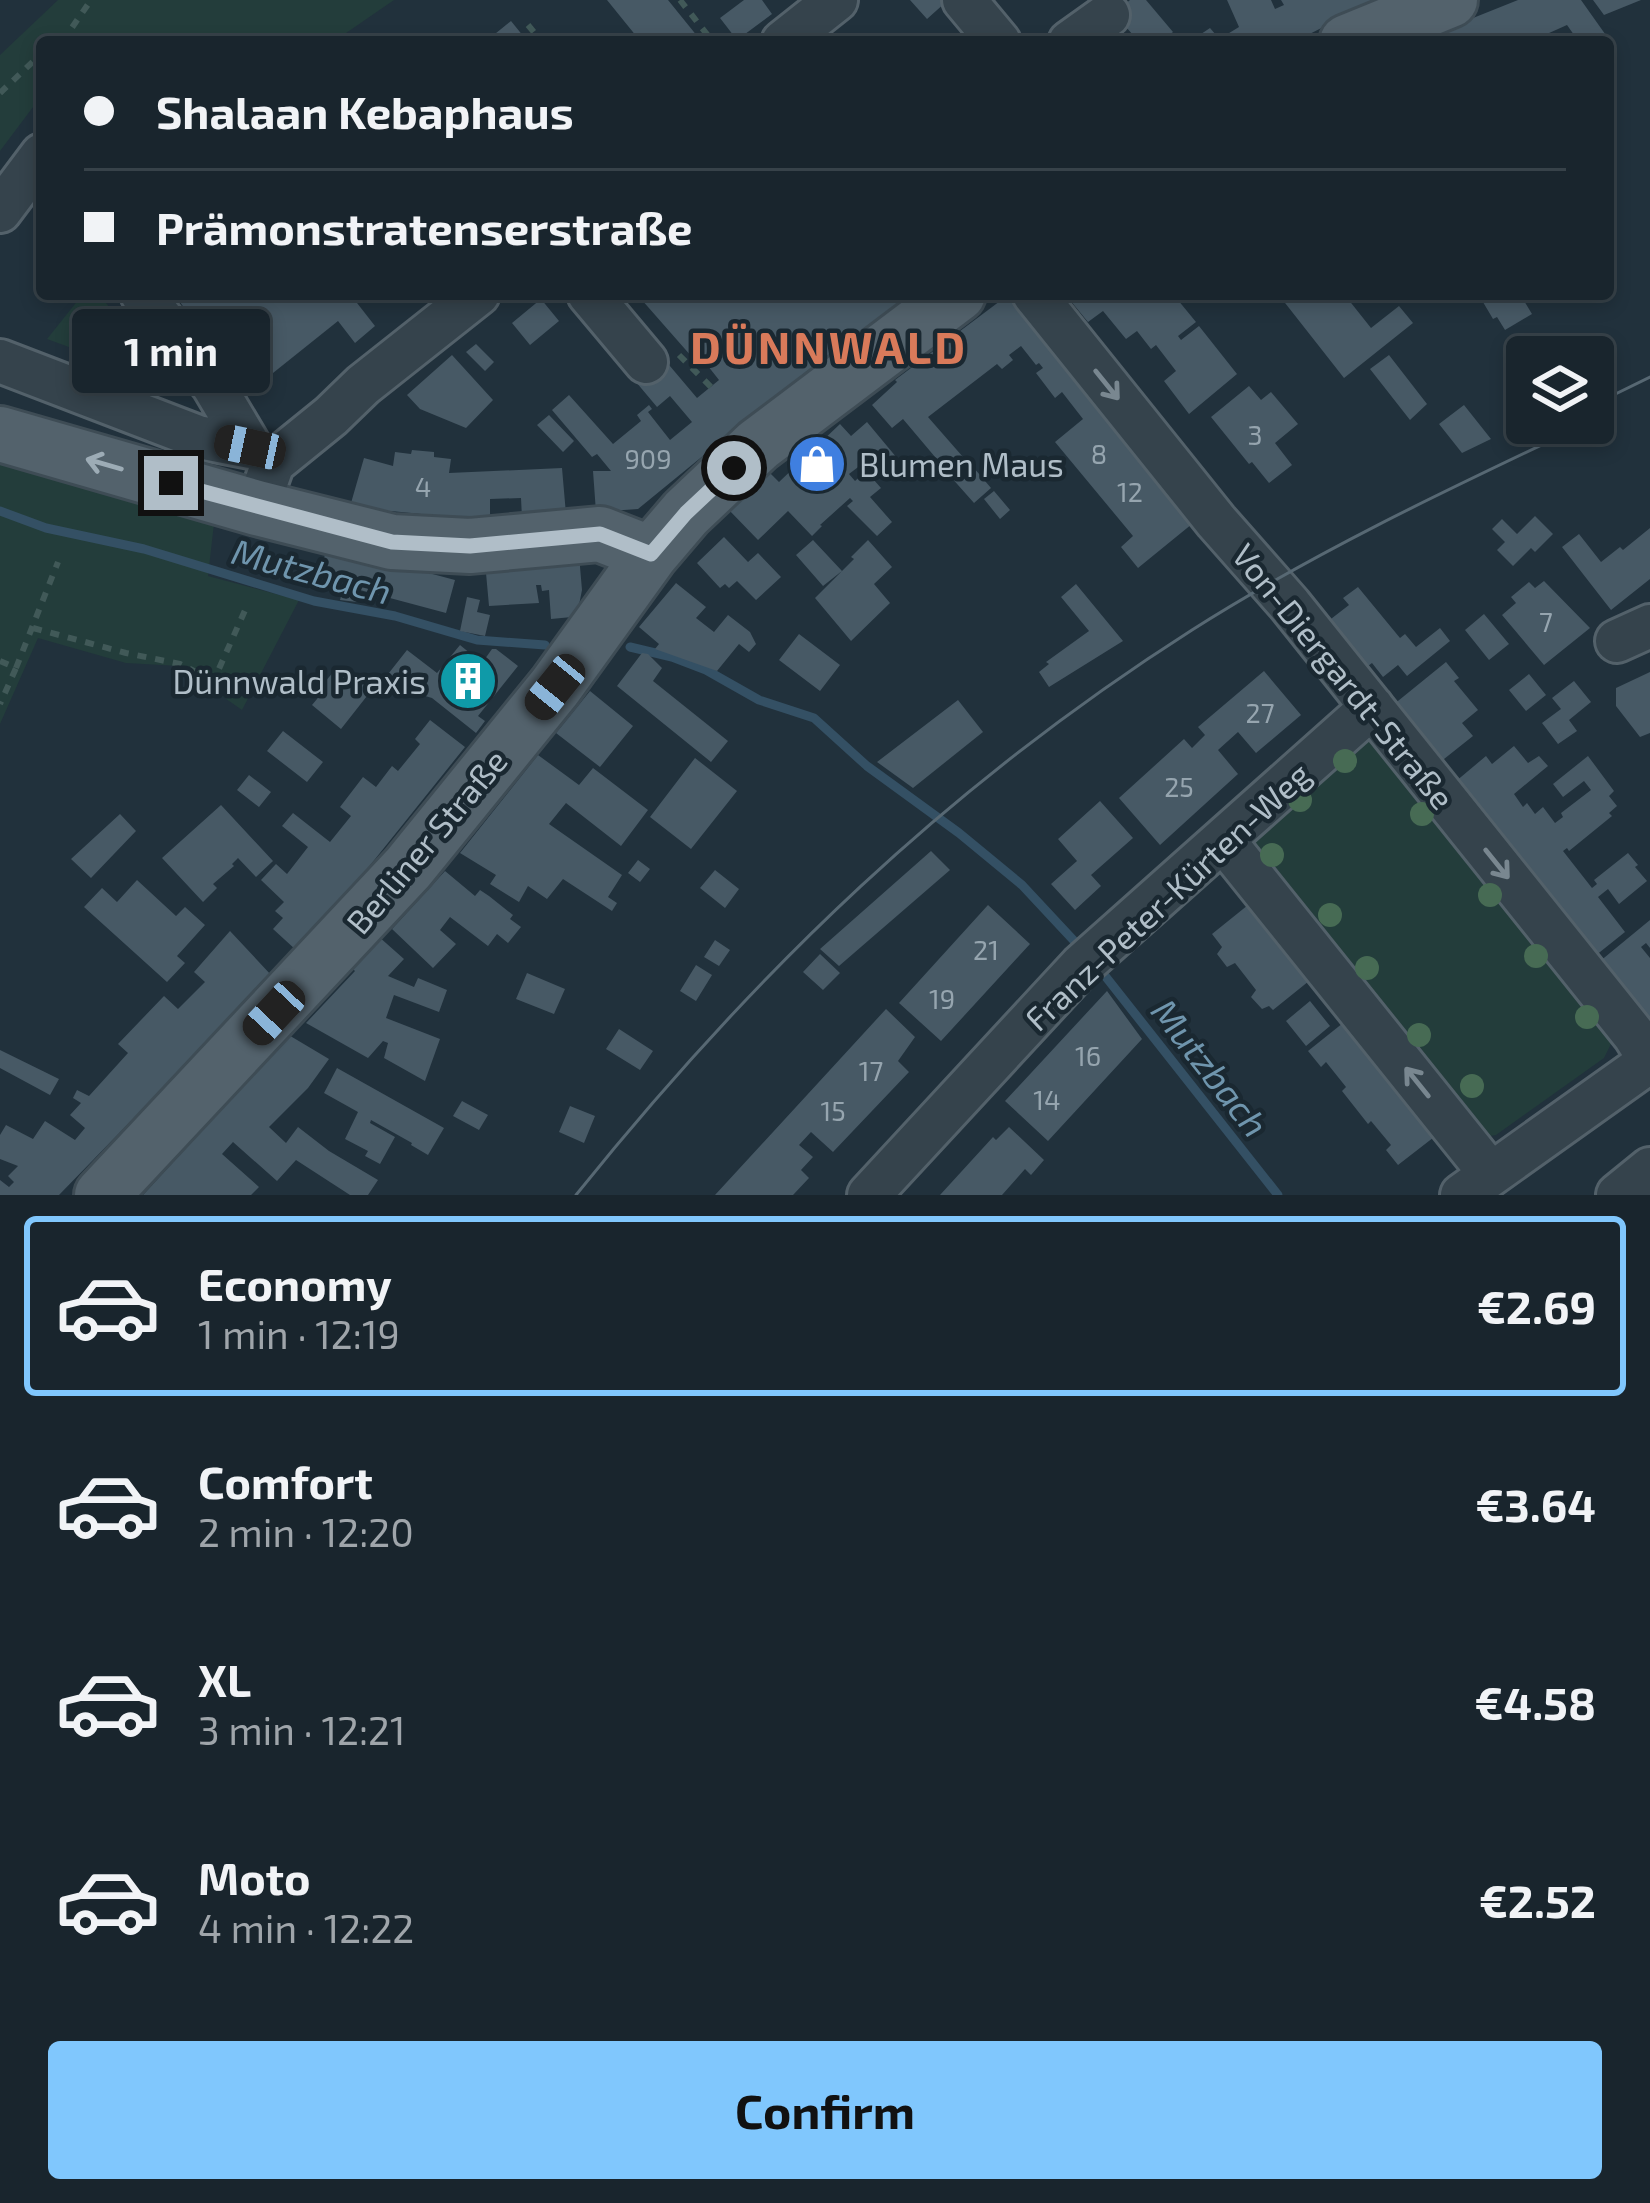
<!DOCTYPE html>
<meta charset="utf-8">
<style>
:root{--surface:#19252d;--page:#263139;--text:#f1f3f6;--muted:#9fa5aa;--line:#374249;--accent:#80c7fd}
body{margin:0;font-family:"Exo 2",sans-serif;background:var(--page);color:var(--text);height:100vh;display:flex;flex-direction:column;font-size:45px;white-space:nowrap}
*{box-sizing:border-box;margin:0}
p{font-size:39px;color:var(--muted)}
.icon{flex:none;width:66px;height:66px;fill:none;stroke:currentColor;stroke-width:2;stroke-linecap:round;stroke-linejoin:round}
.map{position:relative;height:1195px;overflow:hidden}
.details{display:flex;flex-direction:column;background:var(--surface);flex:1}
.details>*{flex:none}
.hud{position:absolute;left:36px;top:36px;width:1578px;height:264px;border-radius:12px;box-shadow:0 6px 18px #0003,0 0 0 3px var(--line);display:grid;align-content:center;height:264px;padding:0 48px;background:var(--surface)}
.fabs{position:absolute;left:1506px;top:336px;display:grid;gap:24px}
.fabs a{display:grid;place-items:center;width:108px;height:108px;border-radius:12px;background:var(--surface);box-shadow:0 6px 18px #0003,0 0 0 3px var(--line);font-size:60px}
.end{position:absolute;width:54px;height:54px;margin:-27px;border:15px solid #b0bec8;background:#111;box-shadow:0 0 0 6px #111}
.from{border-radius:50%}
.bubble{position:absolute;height:84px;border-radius:12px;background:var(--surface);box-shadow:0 6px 18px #0003,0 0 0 3px var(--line);font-size:39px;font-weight:700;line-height:84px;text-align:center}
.car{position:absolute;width:36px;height:72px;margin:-36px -18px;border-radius:15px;box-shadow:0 0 9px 3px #0007;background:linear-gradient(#222 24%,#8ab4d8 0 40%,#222 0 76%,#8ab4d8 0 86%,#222 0)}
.hud b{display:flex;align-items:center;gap:42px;height:114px;font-size:45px}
.hud b+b{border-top:3px solid var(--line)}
.hud i{width:30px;height:30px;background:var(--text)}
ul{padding:21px 0 0;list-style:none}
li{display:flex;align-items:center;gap:36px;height:180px;margin:0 24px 18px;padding:0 24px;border:6px solid transparent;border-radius:12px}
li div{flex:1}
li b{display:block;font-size:45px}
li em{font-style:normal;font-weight:700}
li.on{border-color:var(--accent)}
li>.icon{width:108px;height:108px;stroke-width:1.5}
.action{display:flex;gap:24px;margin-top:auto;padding:24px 48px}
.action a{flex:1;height:138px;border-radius:12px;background:var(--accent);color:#111;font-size:48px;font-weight:700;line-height:138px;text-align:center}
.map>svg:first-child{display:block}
.green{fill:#233d3b}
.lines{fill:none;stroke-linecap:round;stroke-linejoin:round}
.stream{stroke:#345064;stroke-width:9}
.building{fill:#475965}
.minor-casing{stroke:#53616a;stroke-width:48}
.major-casing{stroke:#3e4c55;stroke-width:60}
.path{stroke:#415958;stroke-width:6;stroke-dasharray:9 9;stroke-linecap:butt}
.minor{stroke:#35434c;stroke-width:42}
.major{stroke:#53626c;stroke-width:54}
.tram{stroke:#576873;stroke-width:3}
.tree{fill:#476b54}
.oneway{stroke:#798790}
.oneway2{stroke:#9dacb6}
.route{stroke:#b0bec8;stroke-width:15}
.labels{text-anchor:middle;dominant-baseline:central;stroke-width:9;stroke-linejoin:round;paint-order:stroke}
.number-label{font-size:27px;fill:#96a5af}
.poi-label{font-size:33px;fill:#b0bec8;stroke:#1a2831;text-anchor:start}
.street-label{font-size:33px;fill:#b0bec8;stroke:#1a2831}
.water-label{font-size:36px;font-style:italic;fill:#6f95ad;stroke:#1a2831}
.district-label{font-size:45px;font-weight:bold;letter-spacing:3px;fill:#d97a5a;stroke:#1a2831}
</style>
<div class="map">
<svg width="1650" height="1195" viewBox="0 0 1650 1195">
<rect width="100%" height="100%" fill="#21313c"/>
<path class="green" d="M 58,0 L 394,0 L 333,42 L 42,42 L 42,95 L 0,151 L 0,55 Z
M 83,294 L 99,294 L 169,384 L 47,339 Z
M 0,457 L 215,515 L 208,576 L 299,600 L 242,710 L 179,666 L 126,663 L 38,638 L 0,724 Z
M 1367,740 L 1379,747 L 1607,1030 L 1611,1044 L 1604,1058 L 1496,1135 L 1490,1136 L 1484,1132 L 1251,842 L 1354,743 Z"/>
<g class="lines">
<path class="stream" d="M 0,511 L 46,528 L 144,549 L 314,601 L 395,616 L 477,640 L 545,645
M 630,647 L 672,657 L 706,670 L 759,700 L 814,718 L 867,766 L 959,833 L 1022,885 L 1077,944
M 1102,972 L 1278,1195"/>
</g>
<path class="building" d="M 607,0 L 668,0 L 702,42 L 641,42 Z
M 744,0 L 762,0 L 772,14 L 737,40 L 720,18 Z
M 910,0 L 944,0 L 946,2 L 927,19 Z
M 1130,0 L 1146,0 L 1173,32 L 1161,42 L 1139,42 L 1114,13 Z
M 1227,0 L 1271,0 L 1275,9 L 1284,5 L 1281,0 L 1376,0 L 1294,42 L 1189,42 L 1210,28 L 1216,35 L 1216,41 L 1239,27 Z
M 1518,0 L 1581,0 L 1615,48 L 1608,53 L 1608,42 L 1579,42 L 1567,25 L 1529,42 L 1413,42 Z
M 1593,0 L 1641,0 L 1604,15 Z
M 511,21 L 528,42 L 485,42 Z
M 174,294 L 350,294 L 375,326 L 355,343 L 338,321 L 268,377 L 258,364 L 237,380 Z
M 646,294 L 807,294 L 817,303 L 829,294 L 912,294 L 807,371 L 638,509 L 596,512 L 593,471 L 611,471 L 597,454 L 592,457 L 552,410 L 569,395 L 613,444 L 641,421 L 637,415 L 649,405 L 652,409 L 648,412 L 670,440 L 692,422 L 670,396 L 657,407 L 636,382 L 664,359 L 697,398 L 719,380 L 704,361 L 699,365 L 641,299 Z
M 1065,294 L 1173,294 L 1196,322 L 1178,336 L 1181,340 L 1199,326 L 1237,374 L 1189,414 L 1164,381 L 1176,371 L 1156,345 L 1151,349 L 1137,331 L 1126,339 L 1103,311 L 1088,322 Z
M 1278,294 L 1344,294 L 1371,328 L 1399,306 L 1413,323 L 1344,378 Z
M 1485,294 L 1520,294 L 1532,314 L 1505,330 L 1497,317 L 1493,319 L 1480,297 Z
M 1008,295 L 1016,296 L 1107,409 L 1102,413 L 1113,426 L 1117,423 L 1118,432 L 1128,445 L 1132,442 L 1152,466 L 1148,469 L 1159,483 L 1163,479 L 1192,524 L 1138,568 L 1121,547 L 1133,536 L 1055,442 L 1083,419 L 1062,392 L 1055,398 L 1036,373 L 1043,368 L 1039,363 L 1036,365 L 1021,346 L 1009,355 L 1013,360 L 1002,369 L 997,364 L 928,417 L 963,457 L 946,470 L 903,419 L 892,428 L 872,405 L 897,382 L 895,380 Z
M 541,299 L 559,321 L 530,345 L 512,323 Z
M 476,344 L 494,362 L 485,371 L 466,352 Z
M 452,355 L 493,400 L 466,428 L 420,409 L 407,395 Z
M 1389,355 L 1427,404 L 1410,420 L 1370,369 Z
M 1249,386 L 1261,400 L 1271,392 L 1298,424 L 1275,443 L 1292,465 L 1269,483 L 1252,462 L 1249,464 L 1211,417 Z
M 1464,405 L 1491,439 L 1462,453 L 1439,424 Z
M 549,415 L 574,441 L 563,452 L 537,425 Z
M 867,422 L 897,458 L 882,471 L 870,458 L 849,474 L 855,481 L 866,471 L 881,488 L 870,497 L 892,522 L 877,536 L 847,506 L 853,501 L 850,498 L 820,525 L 822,526 L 812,536 L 788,511 L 758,540 L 728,509 L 768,471 L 779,482 L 840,424 L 851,436 Z
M 412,450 L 434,452 L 434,457 L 451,459 L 449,473 L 562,468 L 566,514 L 522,518 L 521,498 L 490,499 L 490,519 L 441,520 L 441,516 L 391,511 L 390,514 L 351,503 L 364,458 L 393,466 L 395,452 L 411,454 Z
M 968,461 L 991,488 L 974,503 L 950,476 Z
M 994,491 L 1010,510 L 1000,519 L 984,499 Z
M 1535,516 L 1553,534 L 1535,552 L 1531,548 L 1513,566 L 1497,550 L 1505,542 L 1492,529 L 1502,519 L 1517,534 Z
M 1650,528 L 1650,579 L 1611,610 L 1562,547 L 1579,534 L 1601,562 L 1620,547 L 1623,550 Z
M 724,537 L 748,562 L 758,553 L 781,577 L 756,600 L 737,581 L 729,588 L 725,584 L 720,588 L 697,563 Z
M 813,540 L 842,571 L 823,586 L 796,555 Z
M 868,540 L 892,567 L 874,584 L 890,603 L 851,641 L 815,598 L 854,559 L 851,557 Z
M 327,546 L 455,580 L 446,613 L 360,590 L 357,602 L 340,600 L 346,578 L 321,571 Z
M 579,555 L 582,590 L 578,610 L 572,617 L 551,619 L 549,590 L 542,591 L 541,585 L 536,585 L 539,603 L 489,606 L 485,562 Z
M 1544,581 L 1590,628 L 1544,665 L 1502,615 L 1516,603 L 1511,597 L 1529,582 L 1535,588 Z
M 676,583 L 706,607 L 696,618 L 714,632 L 728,615 L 750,632 L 756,644 L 749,652 L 739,644 L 717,671 L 655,649 L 659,644 L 639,627 Z
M 1076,584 L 1123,641 L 1049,687 L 1039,672 L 1049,664 L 1046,662 L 1089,631 L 1061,597 Z
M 1358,587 L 1400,638 L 1405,634 L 1416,647 L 1440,628 L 1450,641 L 1407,676 L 1398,665 L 1383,677 L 1372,663 L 1364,669 L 1327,622 L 1349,605 L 1343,598 Z
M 467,597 L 480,600 L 477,612 L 490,615 L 485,636 L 460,631 Z
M 1484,614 L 1509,644 L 1489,660 L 1465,630 Z
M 799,634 L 840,665 L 820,691 L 779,660 Z
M 460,645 L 482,663 L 492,649 L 496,649 L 518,666 L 478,716 L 485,721 L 476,733 L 432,698 L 381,683 L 407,650 L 437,673 Z
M 642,653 L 648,654 L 662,668 L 653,681 L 728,741 L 711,762 L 617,686 Z
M 1446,662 L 1459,678 L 1454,681 L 1478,710 L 1462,723 L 1473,736 L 1439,763 L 1393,705 Z
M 335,670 L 378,682 L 341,729 L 312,705 L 322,693 L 318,690 Z
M 1264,671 L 1301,715 L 1256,753 L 1238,732 L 1218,750 L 1238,774 L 1160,845 L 1119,798 L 1184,739 L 1192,748 L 1205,735 L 1198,727 Z
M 1650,672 L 1650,733 L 1640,737 L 1616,706 L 1616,688 Z
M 1529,674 L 1546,695 L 1526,711 L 1509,690 Z
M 1574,681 L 1591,702 L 1569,720 L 1577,731 L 1558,744 L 1542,723 L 1561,709 L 1552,698 Z
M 590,691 L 633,726 L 600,767 L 556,733 Z
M 958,700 L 983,732 L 913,788 L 877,762 Z
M 430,720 L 465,747 L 331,914 L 296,950 L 273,929 L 283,918 L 275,911 L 284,902 L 261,880 L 276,864 L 287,874 L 308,847 L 282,826 L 293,813 L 330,842 L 351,816 L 340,807 L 363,777 L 376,787 L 392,766 L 398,771 L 420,744 L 415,739 Z
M 283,731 L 323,762 L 307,782 L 267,751 Z
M 1514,746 L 1528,763 L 1539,756 L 1548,766 L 1514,794 L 1523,807 L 1527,803 L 1535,814 L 1543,807 L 1555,823 L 1563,817 L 1561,813 L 1591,790 L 1584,781 L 1563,797 L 1553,784 L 1588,756 L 1614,791 L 1609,796 L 1617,806 L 1609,813 L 1612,816 L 1569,851 L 1567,848 L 1563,851 L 1592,888 L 1597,884 L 1594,880 L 1628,853 L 1638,865 L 1635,867 L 1647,881 L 1619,904 L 1608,889 L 1598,897 L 1625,932 L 1595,956 L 1455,782 L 1486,756 L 1492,764 Z
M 538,755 L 579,785 L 593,768 L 648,810 L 621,846 L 566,803 L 549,824 L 622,875 L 608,897 L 617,903 L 612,911 L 563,879 L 547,899 L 528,886 L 519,902 L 490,884 L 496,875 L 460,853 Z
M 695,758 L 737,791 L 691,849 L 650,817 Z
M 249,775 L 271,792 L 259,807 L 237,790 Z
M 1100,801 L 1133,838 L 1091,875 L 1101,886 L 1075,910 L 1051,884 L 1077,861 L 1058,839 Z
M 221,805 L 273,861 L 256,877 L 238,858 L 232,864 L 234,866 L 213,884 L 217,888 L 203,902 L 162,858 Z
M 120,814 L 136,831 L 91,878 L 71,859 Z
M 931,851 L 950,870 L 839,966 L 820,949 Z
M 638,860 L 650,869 L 640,882 L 628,873 Z
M 715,870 L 739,889 L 725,908 L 700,888 Z
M 445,871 L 475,896 L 480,890 L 489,896 L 513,915 L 510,919 L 521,927 L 508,943 L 497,934 L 488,946 L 450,917 L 440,930 L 456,944 L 433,968 L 392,929 Z
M 137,880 L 176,916 L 185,907 L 205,925 L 177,956 L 185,963 L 167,982 L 84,907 L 102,888 L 117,902 Z
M 1253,901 L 1314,977 L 1273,1010 L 1269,1006 L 1262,1009 L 1251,997 L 1256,990 L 1235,963 L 1227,967 L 1217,954 L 1222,947 L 1212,934 Z
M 988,905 L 1030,944 L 941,1041 L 899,1003 Z
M 1650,920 L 1650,948 L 1646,943 L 1641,947 L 1650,958 L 1650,1026 L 1599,962 Z
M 230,931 L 272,976 L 59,1195 L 0,1195 L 0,1180 L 9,1187 L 14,1182 L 8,1176 L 18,1166 L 0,1159 L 0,1135 L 6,1125 L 33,1139 L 45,1121 L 75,1140 L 85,1128 L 70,1115 L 81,1103 L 73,1098 L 77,1090 L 89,1096 L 128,1053 L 118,1044 L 164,996 L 178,1009 L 205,982 L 194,972 Z
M 378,936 L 404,959 L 388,976 L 414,987 L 418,978 L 447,990 L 439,1012 L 394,995 L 386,1018 L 440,1039 L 425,1081 L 384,1058 L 388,1043 L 383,1041 L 368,1058 L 306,1023 L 355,971 L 350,966 Z
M 715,940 L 730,950 L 719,966 L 704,957 Z
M 820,954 L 840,973 L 823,990 L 803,972 Z
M 696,965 L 712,975 L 696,1001 L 680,991 Z
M 527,973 L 565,989 L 554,1014 L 516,999 Z
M 1107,991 L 1142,1039 L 1048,1141 L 1005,1101 Z
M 1310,1001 L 1330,1026 L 1306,1046 L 1286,1021 Z
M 886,1009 L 915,1037 L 898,1061 L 909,1072 L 833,1152 L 811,1132 L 799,1145 L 813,1157 L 801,1170 L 809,1178 L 793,1195 L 715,1195 Z
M 1348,1019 L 1438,1134 L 1398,1165 L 1386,1150 L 1391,1145 L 1371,1121 L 1368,1124 L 1342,1091 L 1346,1087 L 1326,1062 L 1321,1067 L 1308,1051 Z
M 619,1029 L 653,1051 L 640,1070 L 606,1049 Z
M 287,1034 L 329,1059 L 308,1088 L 269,1127 L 286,1143 L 298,1127 L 329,1151 L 378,1180 L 368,1195 L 350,1195 L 296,1160 L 277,1181 L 233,1142 L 222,1154 L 259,1187 L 251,1195 L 143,1195 L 265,1062 L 263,1061 Z
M 0,1050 L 59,1079 L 50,1095 L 0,1068 Z
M 337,1068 L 444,1128 L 428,1155 L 411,1145 L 412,1143 L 371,1120 L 370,1123 L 395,1137 L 380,1164 L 365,1156 L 368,1151 L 345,1139 L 358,1112 L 324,1093 Z
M 462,1101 L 488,1115 L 479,1130 L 453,1116 Z
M 570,1106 L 595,1116 L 584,1143 L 559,1132 Z
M 1009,1127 L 1044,1160 L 1031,1175 L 1025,1169 L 1002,1195 L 940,1195 L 993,1137 L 996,1140 Z"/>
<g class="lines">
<g class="minor-casing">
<path id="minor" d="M 964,0 L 999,42
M 783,42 L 836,0
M 1070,42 L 1108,15
M 0,211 L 42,155
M 589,294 L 646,362
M 1034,294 L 1216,521 L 1290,605 L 1635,1036 L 1650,1060
M 0,361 L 198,437 L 250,447 L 213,385 L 142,294
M 257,508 L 273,463 L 331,416 L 363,385 L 478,294
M 1617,641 L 1650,626
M 1223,840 L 1490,1173
M 869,1195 L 1081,966 L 1372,707
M 1462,1195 L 1650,1061
M 1618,1195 L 1650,1169"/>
</g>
<g class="major-casing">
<path id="major" d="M 1347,42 L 1450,0
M 0,434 L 257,508 L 392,542 L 470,546 L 600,534 L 651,554
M 102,1195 L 408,868 L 555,687 L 651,554 L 686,513 L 758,445 L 958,294"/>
</g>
<path class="path" d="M 680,0 L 713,42
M 528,25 L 542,42
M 62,42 L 91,0
M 0,93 L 42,53
M 679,355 L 711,387
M 33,628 L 126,653 L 180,664 L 206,677 L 213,677 L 218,671 L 246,608
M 0,661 L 16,668 L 0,704
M 16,668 L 58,562"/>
<use href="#minor" class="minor"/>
<use href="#major" class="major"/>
<path class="tram" d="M 1593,405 L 1650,377
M 576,1195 C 756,971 949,785 1192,630 C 1318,550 1453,487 1588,423"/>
</g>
<g class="tree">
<circle cx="1345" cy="761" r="12"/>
<circle cx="1300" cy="800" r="12"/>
<circle cx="1422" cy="814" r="12"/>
<circle cx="1272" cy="855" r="12"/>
<circle cx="1490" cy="895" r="12"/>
<circle cx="1330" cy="915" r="12"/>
<circle cx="1536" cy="956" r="12"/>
<circle cx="1367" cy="968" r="12"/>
<circle cx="1587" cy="1017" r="12"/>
<circle cx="1419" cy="1035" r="12"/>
<circle cx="1472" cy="1086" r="12"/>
</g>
<defs><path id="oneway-shaft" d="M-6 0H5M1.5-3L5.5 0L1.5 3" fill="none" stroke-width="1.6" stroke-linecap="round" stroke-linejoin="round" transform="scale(3)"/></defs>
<g class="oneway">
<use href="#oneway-shaft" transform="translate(1107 385) rotate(51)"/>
<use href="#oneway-shaft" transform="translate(1497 864) rotate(51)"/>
<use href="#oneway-shaft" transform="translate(1417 1082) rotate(-129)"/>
</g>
<use class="oneway2" href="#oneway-shaft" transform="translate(104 464) rotate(-164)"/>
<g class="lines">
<path class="route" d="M 171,483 L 392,542 L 470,546 L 600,534 L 651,554 L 686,513 L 734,468"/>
</g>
<defs>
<g id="shop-disc" transform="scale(3)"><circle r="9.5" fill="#3f7fe0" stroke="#1a2831"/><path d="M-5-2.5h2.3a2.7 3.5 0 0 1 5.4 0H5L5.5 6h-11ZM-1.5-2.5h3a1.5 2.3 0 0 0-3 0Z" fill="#fff"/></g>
<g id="building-disc" transform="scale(3)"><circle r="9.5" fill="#0f9aa8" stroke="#1a2831"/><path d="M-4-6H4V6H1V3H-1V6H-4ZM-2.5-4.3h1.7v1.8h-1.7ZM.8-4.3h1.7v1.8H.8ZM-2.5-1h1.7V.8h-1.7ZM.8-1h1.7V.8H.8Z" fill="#fff"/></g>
</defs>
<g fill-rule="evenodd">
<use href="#shop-disc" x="817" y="464"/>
<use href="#building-disc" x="468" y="681"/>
</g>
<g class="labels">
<g class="number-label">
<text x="1255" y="434">3</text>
<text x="1099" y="453">8</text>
<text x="648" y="458">909</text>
<text x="423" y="486">4</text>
<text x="1130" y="491">12</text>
<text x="1546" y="621">7</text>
<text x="1260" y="712">27</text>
<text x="1179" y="786">25</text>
<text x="986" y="949">21</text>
<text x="942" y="998">19</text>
<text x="1088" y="1055">16</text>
<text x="871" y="1070">17</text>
<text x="1047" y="1099">14</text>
<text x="833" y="1110">15</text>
</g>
<g class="poi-label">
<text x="859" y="464">Blumen Maus</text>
<text x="426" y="681" text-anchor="end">Dünnwald Praxis</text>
</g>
<g class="street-label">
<text transform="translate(1344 676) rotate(51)">Von-Diergardt-Straße</text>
<text transform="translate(426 841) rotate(-50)">Berliner Straße</text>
<text transform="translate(1167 896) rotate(-43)">Franz-Peter-Kürten-Weg</text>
</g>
<g class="water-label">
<text transform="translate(312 570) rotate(15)">Mutzbach</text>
<text transform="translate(1211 1067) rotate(52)">Mutzbach</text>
</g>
<g class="district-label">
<text x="829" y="346">DÜNNWALD</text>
</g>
</g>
</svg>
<div class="fabs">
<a><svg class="icon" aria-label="layers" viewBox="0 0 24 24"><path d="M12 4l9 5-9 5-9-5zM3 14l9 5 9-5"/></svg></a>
</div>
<i class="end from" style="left:734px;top:468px"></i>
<i class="end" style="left:171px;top:483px"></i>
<div class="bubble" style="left:72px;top:309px;width:198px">1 min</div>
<i class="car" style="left:250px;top:447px;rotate:282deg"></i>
<i class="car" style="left:555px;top:687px;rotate:219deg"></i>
<i class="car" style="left:274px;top:1013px;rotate:223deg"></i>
<div class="hud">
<b><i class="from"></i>Shalaan Kebaphaus</b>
<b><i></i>Prämonstratenserstraße</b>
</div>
</div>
<section class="details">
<ul>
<li class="on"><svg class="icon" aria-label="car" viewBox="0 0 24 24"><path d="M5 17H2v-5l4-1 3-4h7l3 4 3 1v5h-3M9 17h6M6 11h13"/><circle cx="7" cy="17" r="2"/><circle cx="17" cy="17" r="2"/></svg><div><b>Economy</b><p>1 min · 12:19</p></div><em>€2.69</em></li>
<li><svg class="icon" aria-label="car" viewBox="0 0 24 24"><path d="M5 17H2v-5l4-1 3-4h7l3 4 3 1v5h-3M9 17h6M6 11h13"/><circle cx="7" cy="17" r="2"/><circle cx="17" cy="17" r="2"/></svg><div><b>Comfort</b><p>2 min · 12:20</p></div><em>€3.64</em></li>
<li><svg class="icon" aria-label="car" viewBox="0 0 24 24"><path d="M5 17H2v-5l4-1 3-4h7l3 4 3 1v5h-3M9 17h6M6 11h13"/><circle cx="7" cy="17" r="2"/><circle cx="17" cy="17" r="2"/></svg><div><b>XL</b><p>3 min · 12:21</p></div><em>€4.58</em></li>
<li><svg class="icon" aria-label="car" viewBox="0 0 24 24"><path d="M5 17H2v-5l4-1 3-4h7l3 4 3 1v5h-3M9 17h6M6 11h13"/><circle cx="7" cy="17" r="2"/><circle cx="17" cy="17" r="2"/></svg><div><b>Moto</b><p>4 min · 12:22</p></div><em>€2.52</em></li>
</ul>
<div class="action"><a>Confirm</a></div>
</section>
